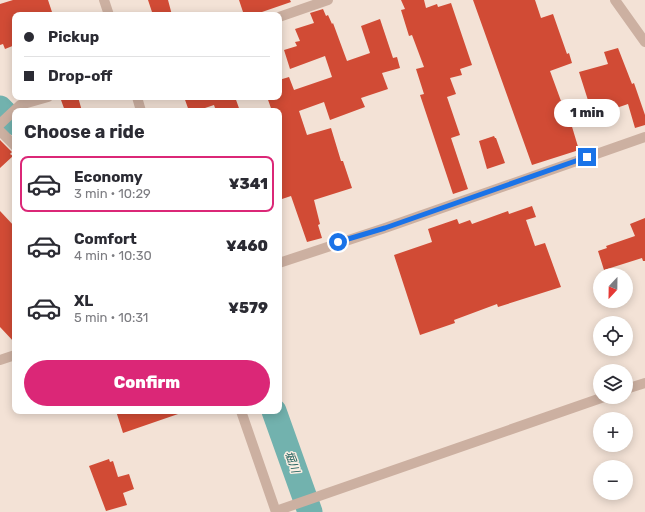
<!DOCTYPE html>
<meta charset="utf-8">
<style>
:root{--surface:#fff;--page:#f7f7f7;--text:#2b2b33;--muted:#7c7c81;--line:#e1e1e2;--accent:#db2777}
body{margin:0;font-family:Rubik,"Noto Sans JP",sans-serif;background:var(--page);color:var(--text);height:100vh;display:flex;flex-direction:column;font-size:15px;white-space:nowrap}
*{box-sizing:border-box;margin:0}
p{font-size:13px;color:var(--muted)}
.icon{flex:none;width:22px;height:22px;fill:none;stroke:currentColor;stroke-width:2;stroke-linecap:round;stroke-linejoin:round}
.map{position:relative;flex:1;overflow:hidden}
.sheet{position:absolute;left:12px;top:108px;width:270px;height:306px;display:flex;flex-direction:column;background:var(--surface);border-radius:8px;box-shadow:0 2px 10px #0003}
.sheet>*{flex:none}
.guide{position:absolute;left:12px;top:12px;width:270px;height:88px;border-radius:8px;box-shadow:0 2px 10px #0003;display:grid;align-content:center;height:88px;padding:0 12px;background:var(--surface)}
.needle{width:26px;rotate:202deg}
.buttons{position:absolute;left:593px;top:268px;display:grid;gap:8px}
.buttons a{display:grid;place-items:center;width:40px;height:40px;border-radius:50%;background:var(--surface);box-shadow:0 2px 10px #0003;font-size:20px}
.end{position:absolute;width:18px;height:18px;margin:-9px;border:5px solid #1a73e8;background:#fff;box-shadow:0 0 0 2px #fff}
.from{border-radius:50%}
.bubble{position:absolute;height:28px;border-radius:14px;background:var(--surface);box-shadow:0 2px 10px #0003;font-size:13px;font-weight:800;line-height:28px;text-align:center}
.guide b{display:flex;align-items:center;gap:14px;height:38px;font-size:15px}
.guide b+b{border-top:1px solid var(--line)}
.guide i{width:10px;height:10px;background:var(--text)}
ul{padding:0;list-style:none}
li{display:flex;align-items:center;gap:12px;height:56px;margin:0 8px 6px;padding:0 4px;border:2px solid transparent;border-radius:8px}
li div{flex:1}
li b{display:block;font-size:15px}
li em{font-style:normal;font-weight:800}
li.active{border-color:var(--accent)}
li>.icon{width:36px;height:36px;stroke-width:1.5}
h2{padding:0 12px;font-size:18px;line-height:48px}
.button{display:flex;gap:8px;margin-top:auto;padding:8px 12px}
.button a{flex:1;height:46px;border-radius:24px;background:var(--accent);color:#fff;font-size:16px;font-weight:800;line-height:46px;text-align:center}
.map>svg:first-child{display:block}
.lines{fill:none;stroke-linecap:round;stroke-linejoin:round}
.river{stroke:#72b2ae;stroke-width:25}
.building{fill:#d14b35}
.minor{stroke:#ccb0a1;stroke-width:10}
.route{stroke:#1a73e8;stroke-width:5}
.labels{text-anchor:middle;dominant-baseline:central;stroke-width:3;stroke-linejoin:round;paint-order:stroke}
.water-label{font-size:11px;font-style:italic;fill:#175a57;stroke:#faede2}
</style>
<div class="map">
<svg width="645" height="512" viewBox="0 0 645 512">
<rect width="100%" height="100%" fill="#f3e2d6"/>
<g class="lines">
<path class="river" d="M 0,108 L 15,123
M 274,411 L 310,512"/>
</g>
<path class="building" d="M 13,0 L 48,0 L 52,12 L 44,15 L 15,15 L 15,45 L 5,49 L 3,44 L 0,45 L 0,4 Z
M 148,0 L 168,0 L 172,15 L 153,15 Z
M 239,0 L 290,0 L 291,2 L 253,15 L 244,15 Z
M 401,0 L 424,0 L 426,8 L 437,4 L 438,7 L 451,3 L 472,65 L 460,69 L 462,75 L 450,78 L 456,94 L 447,97 L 460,135 L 451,138 L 468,189 L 453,194 L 420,95 L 424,94 L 416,69 L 424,67 L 412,35 L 409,36 L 401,10 L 405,9 Z
M 473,0 L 535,0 L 541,18 L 553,14 L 567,54 L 569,53 L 572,63 L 550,71 L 561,101 L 564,100 L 579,150 L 532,165 Z
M 323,9 L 326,16 L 328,15 L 332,24 L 333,23 L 347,61 L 370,53 L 361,26 L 380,19 L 393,58 L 397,57 L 400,68 L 382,73 L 388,89 L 361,98 L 365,107 L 330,120 L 324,102 L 299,111 L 307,135 L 331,128 L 341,161 L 343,161 L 352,188 L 314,200 L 320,224 L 318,225 L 322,238 L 307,242 L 291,196 L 279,200 L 279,111 L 272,111 L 267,97 L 279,97 L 279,80 L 289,77 L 294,90 L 332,77 L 325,56 L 290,69 L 284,50 L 297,46 L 295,42 L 300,41 L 295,29 L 314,23 L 310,13 Z
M 618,48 L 632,84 L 634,83 L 645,115 L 645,125 L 635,128 L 628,104 L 593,116 L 579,72 L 608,64 L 604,52 Z
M 70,97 L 78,97 L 82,111 L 65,111 L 61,100 Z
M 184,97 L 235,97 L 240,111 L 216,111 L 214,105 L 196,111 L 189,111 Z
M 494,136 L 495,138 L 496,138 L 505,163 L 487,169 L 479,141 Z
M 0,140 L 12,152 L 10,154 L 13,156 L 0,168 Z
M 532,206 L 536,217 L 526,220 L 535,246 L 545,243 L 561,287 L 498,307 L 497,304 L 454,320 L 455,323 L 420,335 L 394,255 L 432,242 L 428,229 L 457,219 L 459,224 L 470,220 L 472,224 L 508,211 L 509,214 Z
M 0,211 L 15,227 L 15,343 L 0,327 Z
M 645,218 L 645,261 L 643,261 L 642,258 L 604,270 L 598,251 L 607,248 L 606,246 L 635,236 L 630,224 Z
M 116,411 L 181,411 L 181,413 L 123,433 Z
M 109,459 L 110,462 L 113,461 L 118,477 L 129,474 L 134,489 L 123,493 L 127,505 L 106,511 L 89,466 Z"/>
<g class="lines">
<path class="minor" d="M 104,0 L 109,15
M 615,0 L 645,42
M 279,17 L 328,0
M 137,97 L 141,111
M 0,124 L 20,105 L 48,97
M 0,131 L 15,146
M 279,263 L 385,228 L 645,137
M 0,360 L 15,355
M 626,389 L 645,383
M 241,411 L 276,512
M 276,511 L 604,397"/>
</g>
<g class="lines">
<path class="route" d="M 338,242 L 385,228 L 587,157"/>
</g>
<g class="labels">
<g class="water-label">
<text transform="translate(292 462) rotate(70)">堀川</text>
</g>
</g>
</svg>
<div class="buttons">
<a><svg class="needle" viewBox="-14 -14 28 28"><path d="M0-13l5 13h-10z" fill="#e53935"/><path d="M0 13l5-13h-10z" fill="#7c7c81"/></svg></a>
<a><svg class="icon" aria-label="locate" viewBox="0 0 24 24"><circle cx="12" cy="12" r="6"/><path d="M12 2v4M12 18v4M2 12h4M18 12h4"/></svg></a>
<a><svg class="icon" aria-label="layers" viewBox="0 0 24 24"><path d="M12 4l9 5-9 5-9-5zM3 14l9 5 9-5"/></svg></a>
<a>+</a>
<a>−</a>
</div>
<i class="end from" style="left:338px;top:242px"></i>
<i class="end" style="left:587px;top:157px"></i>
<div class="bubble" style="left:554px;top:99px;width:66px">1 min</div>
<div class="guide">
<b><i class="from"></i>Pickup</b>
<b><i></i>Drop-off</b>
</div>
<section class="sheet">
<h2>Choose a ride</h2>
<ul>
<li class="active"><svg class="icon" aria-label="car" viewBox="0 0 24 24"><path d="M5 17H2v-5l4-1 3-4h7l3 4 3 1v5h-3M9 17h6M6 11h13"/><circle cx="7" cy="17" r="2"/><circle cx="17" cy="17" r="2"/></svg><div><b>Economy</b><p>3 min · 10:29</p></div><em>¥341</em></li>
<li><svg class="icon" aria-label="car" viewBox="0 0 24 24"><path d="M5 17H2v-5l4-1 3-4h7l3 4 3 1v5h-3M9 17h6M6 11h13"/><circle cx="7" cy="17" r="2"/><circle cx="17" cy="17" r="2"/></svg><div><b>Comfort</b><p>4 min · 10:30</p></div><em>¥460</em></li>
<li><svg class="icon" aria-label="car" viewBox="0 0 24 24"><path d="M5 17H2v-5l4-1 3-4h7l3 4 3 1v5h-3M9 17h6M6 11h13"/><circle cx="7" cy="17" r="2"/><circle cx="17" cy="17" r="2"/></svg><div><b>XL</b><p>5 min · 10:31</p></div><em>¥579</em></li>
</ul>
<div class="button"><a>Confirm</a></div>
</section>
</div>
